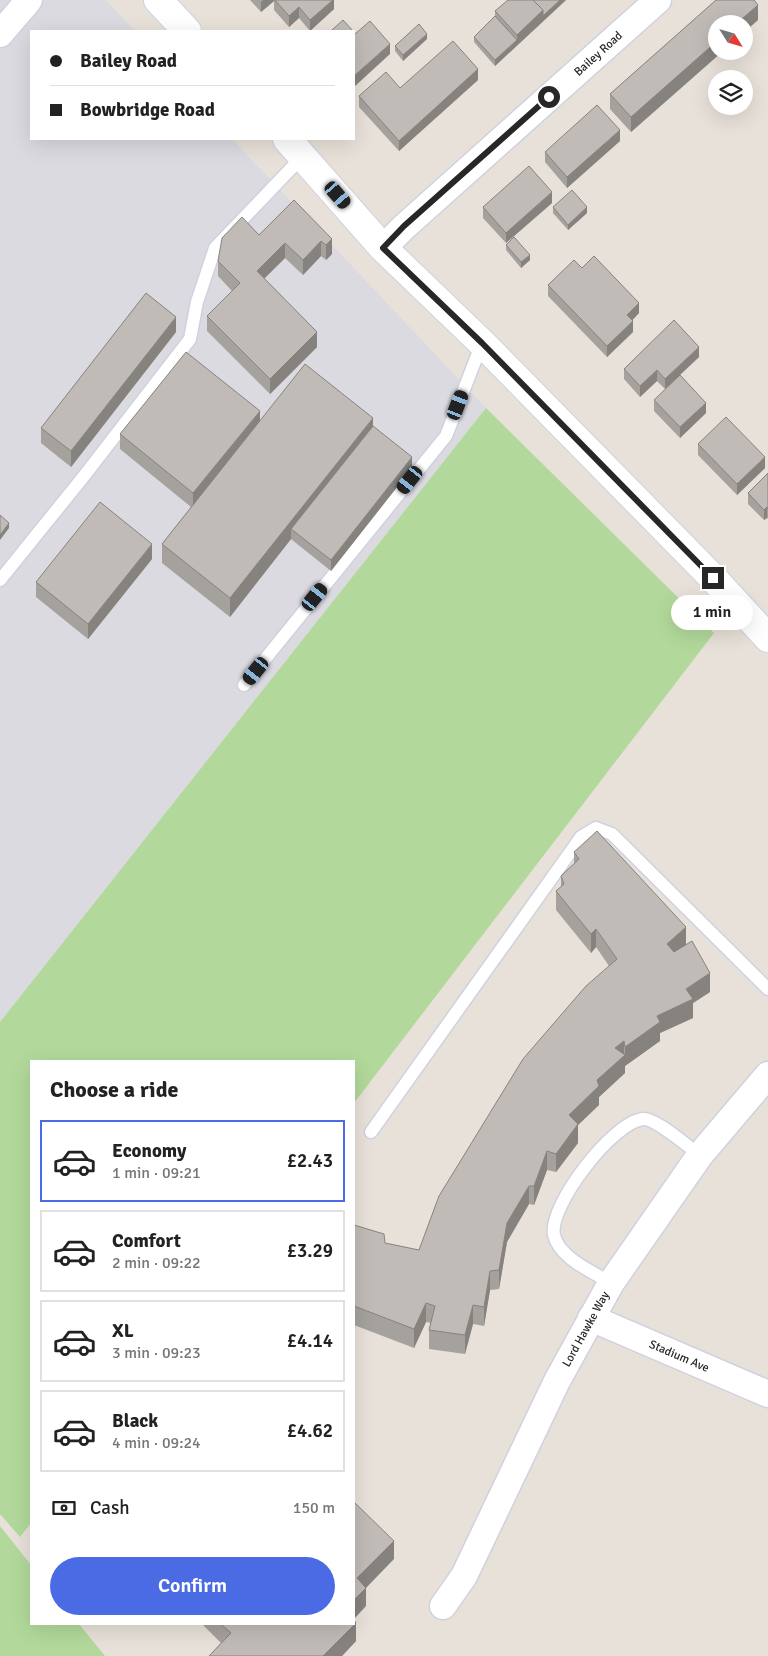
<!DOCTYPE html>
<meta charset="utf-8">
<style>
:root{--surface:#fff;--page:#f2f2f2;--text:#222;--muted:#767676;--line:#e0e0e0;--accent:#4a6be4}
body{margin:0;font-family:Signika,sans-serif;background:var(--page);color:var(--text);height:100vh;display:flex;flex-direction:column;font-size:19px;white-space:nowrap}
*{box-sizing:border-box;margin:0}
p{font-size:16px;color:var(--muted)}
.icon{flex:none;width:28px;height:28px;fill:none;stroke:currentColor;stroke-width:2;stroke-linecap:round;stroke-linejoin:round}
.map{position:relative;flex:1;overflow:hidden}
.details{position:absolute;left:30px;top:1060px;width:325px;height:565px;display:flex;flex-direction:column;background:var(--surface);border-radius:0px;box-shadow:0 5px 20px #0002}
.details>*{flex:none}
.guide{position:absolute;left:30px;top:30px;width:325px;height:110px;border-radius:0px;box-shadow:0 5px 20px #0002;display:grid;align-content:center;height:110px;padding:0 20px;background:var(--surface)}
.needle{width:32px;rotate:127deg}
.fabs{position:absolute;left:708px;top:15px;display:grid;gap:10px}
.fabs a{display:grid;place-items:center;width:45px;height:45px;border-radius:50%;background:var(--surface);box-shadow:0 5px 20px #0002;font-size:25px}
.end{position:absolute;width:22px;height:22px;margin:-11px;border:6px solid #272727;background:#fff;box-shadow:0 0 0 2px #fff}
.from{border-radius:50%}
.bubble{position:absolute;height:35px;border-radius:18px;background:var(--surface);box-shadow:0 5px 20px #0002;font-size:16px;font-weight:600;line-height:35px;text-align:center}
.car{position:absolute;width:15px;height:30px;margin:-15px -8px;border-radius:6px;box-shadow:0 0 4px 1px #0007;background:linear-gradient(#222 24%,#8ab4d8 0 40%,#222 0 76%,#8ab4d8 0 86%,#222 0)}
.guide b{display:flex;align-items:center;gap:18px;height:48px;font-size:19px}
.guide b+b{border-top:1px solid var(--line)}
.guide i{width:12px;height:12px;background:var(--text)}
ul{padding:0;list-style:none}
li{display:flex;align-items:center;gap:15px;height:82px;margin:0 10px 8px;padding:0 10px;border:2px solid var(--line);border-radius:0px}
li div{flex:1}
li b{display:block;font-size:19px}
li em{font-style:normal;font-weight:600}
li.active{border-color:var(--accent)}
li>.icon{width:45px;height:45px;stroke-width:1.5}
h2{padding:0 20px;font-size:22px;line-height:60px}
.pay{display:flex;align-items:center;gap:12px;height:55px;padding:0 20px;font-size:19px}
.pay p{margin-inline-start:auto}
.cta{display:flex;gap:10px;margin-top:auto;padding:10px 20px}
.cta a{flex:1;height:58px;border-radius:30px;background:var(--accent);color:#fff;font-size:20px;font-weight:600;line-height:58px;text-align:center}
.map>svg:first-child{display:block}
.industrial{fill:#dbdae1}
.green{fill:#b2d99b}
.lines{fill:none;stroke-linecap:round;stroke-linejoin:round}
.lane-casing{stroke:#cfd2de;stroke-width:15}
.street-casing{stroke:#cfd2de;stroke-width:29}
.secondary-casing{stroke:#cfd2de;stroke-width:30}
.lane{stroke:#fff;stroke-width:12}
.street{stroke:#fff;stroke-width:26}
.secondary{stroke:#fff;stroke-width:28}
.wall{fill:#a5a19d}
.shaded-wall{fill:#86837f}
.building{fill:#c0bbb6;stroke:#86837f}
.route{stroke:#272727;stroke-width:6}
.labels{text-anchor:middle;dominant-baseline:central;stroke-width:5;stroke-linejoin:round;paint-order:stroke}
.street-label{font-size:12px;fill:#272727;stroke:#fff}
</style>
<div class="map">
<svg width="768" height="1656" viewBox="0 0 768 1656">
<rect width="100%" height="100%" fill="#e8e1d9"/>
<path class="industrial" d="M 0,0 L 106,0 L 135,31 L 31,31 L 31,139 L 232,139 L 486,408 L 0,1022 Z"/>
<path class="green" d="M 486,408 L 714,633 L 354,1103 L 354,1061 L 31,1061 L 31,1523 L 20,1537 L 0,1514 L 0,1022 Z
M 0,1526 L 31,1565 L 31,1624 L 79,1624 L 105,1656 L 0,1656 Z"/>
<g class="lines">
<g class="lane-casing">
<path id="lane" d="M 0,580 L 84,476 L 190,339 L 197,302 L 215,248 L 303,156
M 244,685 L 446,436 L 482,343
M 371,1132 L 581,837 L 596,828 L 612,834 L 768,989
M 611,1283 C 593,1272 559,1258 554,1235 C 548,1206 613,1122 643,1119 C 656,1118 688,1147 700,1155"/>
</g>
<g class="street-casing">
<g id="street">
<path d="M 0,34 L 29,0"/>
<path id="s1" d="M 383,248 L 404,227 L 658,0"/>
<path id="s2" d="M 591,1318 L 768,1394"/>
<path id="s3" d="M 443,1606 L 464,1576 L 557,1381 L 611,1283 L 700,1155 L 768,1075"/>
</g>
</g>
<g class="secondary-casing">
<path id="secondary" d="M 158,0 L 187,31
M 287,139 L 383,248 L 482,343 L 713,578 L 768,638"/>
</g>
<use href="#lane" class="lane"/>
<use href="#street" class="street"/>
<use href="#secondary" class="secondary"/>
</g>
<path class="wall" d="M 250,0 L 334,0 L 334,9 L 310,31 L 299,18 L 289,27 L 274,10 L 274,1 L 261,12 Z
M 566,0 L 495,66 L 474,42 L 474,37 L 495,16 L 495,11 Z
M 716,0 L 754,0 L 758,5 L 758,20 L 744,32 L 744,24 L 716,24 L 716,51 L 723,51 L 631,132 L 610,109 L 610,94 Z
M 427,39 L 403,61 L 395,51 L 395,46 Z
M 478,80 L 399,151 L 359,107 L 359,96 L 400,88 Z
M 620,141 L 567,188 L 545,162 L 545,152 Z
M 294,200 L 332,254 L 326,260 L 321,256 L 303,275 L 285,258 L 264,278 L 317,347 L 270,394 L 207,331 L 207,316 L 232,291 L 218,276 L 218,261 L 259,235 Z
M 552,203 L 506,243 L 483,218 L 483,207 Z
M 553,207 L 587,213 L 568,230 L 553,213 Z
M 506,245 L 530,260 L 521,268 L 506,250 Z
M 582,268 L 639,313 L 632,320 L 633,332 L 607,357 L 548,296 L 548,285 Z
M 176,332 L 71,467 L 41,443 L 41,428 Z
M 699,357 L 665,389 L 657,381 L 640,397 L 624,379 L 624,369 Z
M 654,400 L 706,413 L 680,438 L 654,411 Z
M 260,421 L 373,426 L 412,468 L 331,571 L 291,539 L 230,617 L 162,563 L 162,544 L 191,507 L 120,449 L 120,434 Z
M 698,444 L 765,468 L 737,495 L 698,455 Z
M 768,473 L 768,519 L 767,518 L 764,520 L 748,504 L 748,493 Z
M 152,559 L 88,639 L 36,597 L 36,582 Z
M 574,852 L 686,945 L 710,992 L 693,1003 L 693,1018 L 660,1033 L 660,1041 L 625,1066 L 625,1073 L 599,1097 L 599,1105 L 578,1125 L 578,1143 L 556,1172 L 547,1170 L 534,1205 L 529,1204 L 507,1242 L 499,1289 L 490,1290 L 484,1326 L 473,1324 L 465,1354 L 429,1349 L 429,1330 L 431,1323 L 426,1322 L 414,1348 L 354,1325 L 354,1225 L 385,1243 L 419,1250 L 609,966 L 596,947 L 591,953 L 556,910 L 556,891 L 561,887 L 561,876 L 574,864 Z
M 202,1624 L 354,1624 L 356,1641 L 342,1656 L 209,1656 L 221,1643 Z"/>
<path class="shaded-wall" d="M 263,0 L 274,0 L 274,1 L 261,12 L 261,2 Z
M 333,0 L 334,0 L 334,9 L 310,31 L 310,20 Z
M 560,0 L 566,0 L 495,66 L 495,60 L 517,40 L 517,35 L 543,10 Z
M 758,5 L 758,20 L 744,32 L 744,24 L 736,24 Z
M 299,7 L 299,18 L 289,27 L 289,16 Z
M 427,34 L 427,39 L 403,61 L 403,55 Z
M 716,42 L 716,51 L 723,51 L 631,132 L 631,117 Z
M 390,44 L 390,54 L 354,87 L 354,76 Z
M 478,69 L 478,80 L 399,151 L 399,141 Z
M 620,130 L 620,141 L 567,188 L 567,177 Z
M 552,192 L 552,203 L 506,243 L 506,233 Z
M 587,207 L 587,213 L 568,230 L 568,225 Z
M 332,239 L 332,254 L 326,260 L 326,245 Z
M 321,241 L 321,256 L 303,275 L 303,260 Z
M 285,243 L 285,258 L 257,286 L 257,271 Z
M 530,255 L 530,260 L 521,268 L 521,262 Z
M 639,303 L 639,313 L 627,326 L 627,315 Z
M 176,317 L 176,332 L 71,467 L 71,451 Z
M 633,321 L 633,332 L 607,357 L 607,346 Z
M 317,332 L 317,347 L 270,394 L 270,379 Z
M 699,347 L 699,357 L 665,389 L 665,379 Z
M 657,370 L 657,381 L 640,397 L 640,386 Z
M 706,403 L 706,413 L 680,438 L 680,427 Z
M 260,411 L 260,426 L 193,509 L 193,493 Z
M 373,418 L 373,437 L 291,529 L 291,539 L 230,617 L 230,598 Z
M 412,457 L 412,468 L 331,571 L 331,560 Z
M 765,457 L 765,468 L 737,495 L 737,484 Z
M 767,507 L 767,518 L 764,520 L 764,510 Z
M 9,523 L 9,528 L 0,540 L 0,535 Z
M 152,544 L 152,559 L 88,639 L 88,624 Z
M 686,927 L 686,946 L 667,963 L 667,944 Z
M 596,929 L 596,947 L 591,953 L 591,934 Z
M 710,973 L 710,992 L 693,1003 L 693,1018 L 660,1033 L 660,1041 L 625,1066 L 625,1047 L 686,989 Z
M 624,1041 L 624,1056 L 625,1055 L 625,1073 L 599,1097 L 599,1105 L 578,1125 L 578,1143 L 556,1172 L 556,1154 L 569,1115 L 615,1048 Z
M 547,1151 L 547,1170 L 534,1205 L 534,1186 Z
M 529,1186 L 529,1204 L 507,1242 L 499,1289 L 499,1270 L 507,1223 Z
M 490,1271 L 490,1290 L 484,1326 L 484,1307 Z
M 426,1303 L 426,1322 L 414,1348 L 414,1329 Z
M 473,1305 L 473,1324 L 465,1354 L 465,1335 Z
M 394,1541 L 394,1559 L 366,1588 L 366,1606 L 354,1619 L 354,1600 L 357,1578 Z
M 356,1623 L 356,1641 L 342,1656 L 323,1656 Z"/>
<path class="building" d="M 275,0 L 333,0 L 310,20 L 299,7 L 289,16 Z
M 508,0 L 533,0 L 543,10 L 517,35 L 495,11 Z
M 533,0 L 560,0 L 543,16 L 543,10 Z
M 716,0 L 754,0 L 758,5 L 736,24 L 716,24 L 716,42 L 631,117 L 610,94 Z
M 495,16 L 517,40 L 495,60 L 474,37 Z
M 343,20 L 353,31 L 331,31 Z
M 370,21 L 390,44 L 354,76 L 354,32 L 355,34 Z
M 419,24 L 427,34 L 403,55 L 395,46 Z
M 453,41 L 478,69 L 399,141 L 359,96 L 386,72 L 400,88 Z
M 597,105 L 620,130 L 567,177 L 545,152 Z
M 529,166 L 552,192 L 506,233 L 483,207 Z
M 572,190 L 587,207 L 568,225 L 553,207 Z
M 294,200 L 332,239 L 326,245 L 321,241 L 303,260 L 285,243 L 257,271 L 317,332 L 270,379 L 207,316 L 240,283 L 218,261 L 222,238 L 242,217 L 259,235 Z
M 514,237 L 530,255 L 521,262 L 506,245 Z
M 594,256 L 639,303 L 627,315 L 633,321 L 607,346 L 548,285 L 574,260 L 582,268 Z
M 146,293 L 176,317 L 71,451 L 41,428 Z
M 674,320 L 699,347 L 665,379 L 657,370 L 640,386 L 624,369 Z
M 186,352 L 260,411 L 193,493 L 120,434 Z
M 305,364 L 373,418 L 230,598 L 162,544 Z
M 680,375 L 706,403 L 680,427 L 654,400 Z
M 726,417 L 765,457 L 737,484 L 698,444 Z
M 373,426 L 412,457 L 331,560 L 291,529 Z
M 768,473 L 768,509 L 767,507 L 764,510 L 748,493 Z
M 100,502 L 152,544 L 88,624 L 36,582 Z
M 0,515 L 9,523 L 0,535 Z
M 597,831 L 686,927 L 667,944 L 674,952 L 692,941 L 710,973 L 686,989 L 693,999 L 657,1016 L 660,1022 L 625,1047 L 624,1041 L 615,1048 L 625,1055 L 597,1080 L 599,1086 L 569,1115 L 578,1124 L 556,1154 L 547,1151 L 534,1186 L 529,1186 L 507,1223 L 499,1270 L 490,1271 L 484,1307 L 473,1305 L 465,1335 L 429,1330 L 435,1306 L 426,1303 L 414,1329 L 354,1306 L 354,1225 L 384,1234 L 385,1243 L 419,1250 L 439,1196 L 523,1059 L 586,986 L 617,959 L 596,929 L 591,934 L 556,891 L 564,884 L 561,876 L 579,859 L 574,852 Z
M 354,1502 L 394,1541 L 357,1578 L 366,1588 L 354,1600 Z
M 354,1620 L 356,1623 L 323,1656 L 209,1656 L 231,1633 L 221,1624 L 354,1624 Z"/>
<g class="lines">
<path class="route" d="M 549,97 L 404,226 L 383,248 L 482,343 L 713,578"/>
</g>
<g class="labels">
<g class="street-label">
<text stroke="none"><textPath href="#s1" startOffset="290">Bailey Road</textPath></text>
<text stroke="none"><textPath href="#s3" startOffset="312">Lord Hawke Way</textPath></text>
<text stroke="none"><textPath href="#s2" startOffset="96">Stadium Ave</textPath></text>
</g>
</g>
</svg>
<div class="fabs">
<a><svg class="needle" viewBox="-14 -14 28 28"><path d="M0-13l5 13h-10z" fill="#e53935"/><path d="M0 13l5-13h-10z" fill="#767676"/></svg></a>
<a><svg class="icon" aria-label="layers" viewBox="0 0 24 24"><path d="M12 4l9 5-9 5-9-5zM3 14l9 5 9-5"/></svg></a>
</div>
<i class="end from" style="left:549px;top:97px"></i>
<i class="end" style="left:713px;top:578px"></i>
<div class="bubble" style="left:671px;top:595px;width:82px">1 min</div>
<i class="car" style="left:338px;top:195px;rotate:139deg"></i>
<i class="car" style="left:458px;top:405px;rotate:21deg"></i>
<i class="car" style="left:410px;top:480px;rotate:219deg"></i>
<i class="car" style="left:315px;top:597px;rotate:39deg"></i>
<i class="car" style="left:256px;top:671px;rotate:219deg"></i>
<div class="guide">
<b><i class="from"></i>Bailey Road</b>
<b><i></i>Bowbridge Road</b>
</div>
<section class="details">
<h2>Choose a ride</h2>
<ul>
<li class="active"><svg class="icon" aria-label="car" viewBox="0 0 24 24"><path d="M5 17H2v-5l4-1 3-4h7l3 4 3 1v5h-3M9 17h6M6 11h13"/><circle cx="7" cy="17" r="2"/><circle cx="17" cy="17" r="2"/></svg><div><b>Economy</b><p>1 min · 09:21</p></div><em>£2.43</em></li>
<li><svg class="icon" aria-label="car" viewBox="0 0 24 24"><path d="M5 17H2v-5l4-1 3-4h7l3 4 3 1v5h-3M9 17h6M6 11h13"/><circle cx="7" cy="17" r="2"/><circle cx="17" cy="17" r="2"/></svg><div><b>Comfort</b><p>2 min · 09:22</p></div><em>£3.29</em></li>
<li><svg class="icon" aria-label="car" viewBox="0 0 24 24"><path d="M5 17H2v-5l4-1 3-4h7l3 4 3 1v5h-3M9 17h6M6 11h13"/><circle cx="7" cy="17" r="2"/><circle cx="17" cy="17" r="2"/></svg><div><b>XL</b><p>3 min · 09:23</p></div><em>£4.14</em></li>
<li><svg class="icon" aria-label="car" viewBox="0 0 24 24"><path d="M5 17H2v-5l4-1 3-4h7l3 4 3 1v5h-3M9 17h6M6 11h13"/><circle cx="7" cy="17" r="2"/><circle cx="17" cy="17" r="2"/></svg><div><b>Black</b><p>4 min · 09:24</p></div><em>£4.62</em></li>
</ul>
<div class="pay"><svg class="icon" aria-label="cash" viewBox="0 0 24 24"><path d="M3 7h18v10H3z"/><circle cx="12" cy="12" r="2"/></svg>Cash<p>150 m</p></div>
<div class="cta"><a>Confirm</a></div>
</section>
</div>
